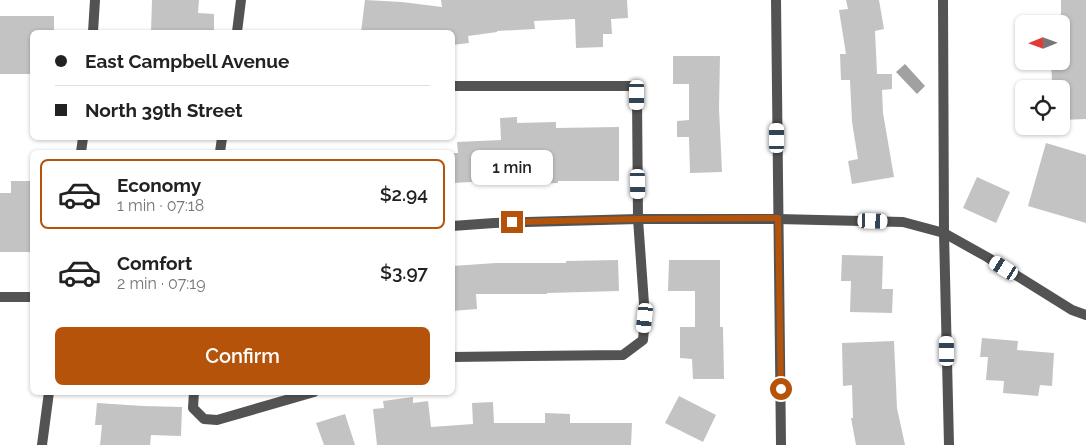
<!DOCTYPE html>
<meta charset="utf-8">
<style>
:root{--surface:#fff;--page:#f2f2f2;--text:#222;--muted:#767676;--line:#e0e0e0;--accent:#b45309}
body{margin:0;font-family:Raleway,sans-serif;background:var(--page);color:var(--text);height:100vh;display:flex;flex-direction:column;font-size:19px;white-space:nowrap}
*{box-sizing:border-box;margin:0}
p{font-size:16px;color:var(--muted)}
.icon{flex:none;width:28px;height:28px;fill:none;stroke:currentColor;stroke-width:2;stroke-linecap:round;stroke-linejoin:round}
.map{position:relative;flex:1;overflow:hidden}
.panel{position:absolute;left:30px;top:150px;width:425px;height:245px;display:flex;flex-direction:column;background:var(--surface);border-radius:8px;box-shadow:0 1px 4px #0004}
.panel>*{flex:none}
.guide{position:absolute;left:30px;top:30px;width:425px;height:110px;border-radius:8px;box-shadow:0 1px 4px #0004;display:grid;align-content:center;height:110px;padding:0 25px;background:var(--surface)}
.needle{width:32px;rotate:269deg}
.tools{position:absolute;left:1015px;top:15px;display:grid;gap:10px}
.tools a{display:grid;place-items:center;width:55px;height:55px;border-radius:8px;background:var(--surface);box-shadow:0 1px 4px #0004;font-size:25px}
.end{position:absolute;width:22px;height:22px;margin:-11px;border:6px solid #b45309;background:#fff;box-shadow:0 0 0 2px #fff}
.from{border-radius:50%}
.bubble{position:absolute;height:35px;border-radius:8px;background:var(--surface);box-shadow:0 1px 4px #0004;font-size:16px;font-weight:600;line-height:35px;text-align:center}
.car{position:absolute;width:15px;height:30px;margin:-15px -8px;border-radius:6px;box-shadow:0 0 4px 1px #0007;background:linear-gradient(#fff 24%,#345 0 40%,#fff 0 76%,#345 0 86%,#fff 0)}
.guide b{display:flex;align-items:center;gap:18px;height:48px;font-size:19px}
.guide b+b{border-top:1px solid var(--line)}
.guide i{width:12px;height:12px;background:var(--text)}
ul{padding:9px 0 0;list-style:none}
li{display:flex;align-items:center;gap:15px;height:70px;margin:0 10px 8px;padding:0 15px;border:2px solid transparent;border-radius:8px}
li div{flex:1}
li b{display:block;font-size:19px}
li em{font-style:normal;font-weight:600}
li.current{border-color:var(--accent)}
li>.icon{width:45px;height:45px;stroke-width:1.5}
.button{display:flex;gap:10px;margin-top:auto;padding:10px 25px}
.button a{flex:1;height:58px;border-radius:8px;background:var(--accent);color:#fff;font-size:20px;font-weight:600;line-height:58px;text-align:center}
.map>svg:first-child{display:block}
.water{fill:#a1a1a1}
.building{fill:#c3c3c3}
.lines{fill:none;stroke-linecap:round;stroke-linejoin:round}
.service{stroke:#535353;stroke-width:10}
.minor{stroke:#535353;stroke-width:10}
.tertiary{stroke:#535353;stroke-width:10}
.route{stroke:#b45309;stroke-width:6}
</style>
<div class="map">
<svg width="1086" height="445" viewBox="0 0 1086 445">
<rect width="100%" height="100%" fill="#fff"/>
<path class="water" d="M 905,64 L 925,86 L 917,94 L 896,72 Z"/>
<path class="building" d="M 152,0 L 199,0 L 198,13 L 214,14 L 214,32 L 151,32 Z
M 365,0 L 402,2 L 442,7 L 441,0 L 627,0 L 628,18 L 611,19 L 612,34 L 603,34 L 603,47 L 576,48 L 575,19 L 534,21 L 535,29 L 497,31 L 497,32 L 468,36 L 469,43 L 452,45 L 452,32 L 361,32 Z
M 846,0 L 879,0 L 884,29 L 875,31 L 877,74 L 892,74 L 892,89 L 882,90 L 883,113 L 894,177 L 852,184 L 848,161 L 858,159 L 852,122 L 850,80 L 841,80 L 840,54 L 846,54 L 839,10 L 848,9 Z
M 1061,0 L 1086,0 L 1086,119 L 1061,120 L 1061,82 L 1052,82 L 1051,61 L 1061,61 Z
M 0,16 L 54,16 L 54,32 L 32,32 L 32,74 L 0,74 Z
M 673,56 L 720,56 L 719,108 L 722,172 L 690,173 L 689,137 L 677,137 L 677,121 L 689,120 L 689,84 L 673,84 Z
M 517,117 L 517,123 L 556,122 L 556,128 L 619,127 L 619,181 L 558,181 L 558,183 L 532,184 L 531,173 L 492,173 L 492,181 L 452,183 L 452,153 L 458,153 L 457,142 L 501,140 L 500,118 Z
M 1046,143 L 1086,155 L 1086,223 L 1028,206 Z
M 977,177 L 1010,192 L 996,223 L 963,208 Z
M 11,181 L 32,181 L 32,252 L 0,252 L 0,193 L 11,193 Z
M 842,255 L 883,256 L 882,289 L 893,289 L 892,313 L 850,312 L 851,281 L 841,281 Z
M 618,260 L 619,291 L 547,293 L 547,294 L 476,294 L 477,309 L 452,311 L 452,266 L 496,263 L 566,263 L 566,261 Z
M 669,260 L 720,260 L 720,327 L 723,327 L 724,379 L 693,379 L 692,359 L 680,358 L 680,327 L 695,327 L 695,291 L 668,291 Z
M 982,338 L 1018,341 L 1017,350 L 1054,353 L 1052,386 L 1040,385 L 1038,396 L 1003,393 L 1004,381 L 986,380 L 988,357 L 980,357 Z
M 894,341 L 897,408 L 905,445 L 856,445 L 851,418 L 853,418 L 852,385 L 843,386 L 842,343 Z
M 679,396 L 716,415 L 703,442 L 665,423 Z
M 413,397 L 413,403 L 428,401 L 431,427 L 473,424 L 472,403 L 493,402 L 494,423 L 545,423 L 545,413 L 570,414 L 570,423 L 632,423 L 631,445 L 377,445 L 373,409 L 384,408 L 383,401 Z
M 97,403 L 143,406 L 182,407 L 181,436 L 151,435 L 150,445 L 100,445 L 102,425 L 95,425 Z
M 345,414 L 355,445 L 324,445 L 316,423 Z"/>
<g class="lines">
<path class="service" d="M 943,0 L 944,233 L 949,445
M 237,32 L 241,0
M 452,86 L 632,86 L 637,95 L 638,219 L 645,318 L 643,340 L 623,355 L 452,357
M 220,152 L 222,138
M 194,392 L 193,408 L 204,419 L 217,420 L 314,392"/>
<path class="minor" d="M 93,32 L 95,0
M 81,152 L 83,138
M 452,226 L 494,223 L 638,219 L 778,219 L 903,222 L 944,233 L 987,257 L 1072,310 L 1086,315
M 0,297 L 32,297
M 42,445 L 49,392"/>
<path class="tertiary" d="M 776,0 L 781,445"/>
</g>
<g class="lines">
<path class="route" d="M 512,222 L 638,219 L 778,218 L 781,389"/>
</g>
</svg>
<div class="tools">
<a><svg class="needle" viewBox="-14 -14 28 28"><path d="M0-13l5 13h-10z" fill="#e53935"/><path d="M0 13l5-13h-10z" fill="#767676"/></svg></a>
<a><svg class="icon" aria-label="locate" viewBox="0 0 24 24"><circle cx="12" cy="12" r="6"/><path d="M12 2v4M12 18v4M2 12h4M18 12h4"/></svg></a>
</div>
<i class="end from" style="left:781px;top:389px"></i>
<i class="end" style="left:512px;top:222px"></i>
<div class="bubble" style="left:471px;top:150px;width:82px">1 min</div>
<i class="car" style="left:637px;top:95px;rotate:180deg"></i>
<i class="car" style="left:777px;top:138px;rotate:0deg"></i>
<i class="car" style="left:638px;top:184px;rotate:179deg"></i>
<i class="car" style="left:873px;top:221px;rotate:92deg"></i>
<i class="car" style="left:1004px;top:268px;rotate:302deg"></i>
<i class="car" style="left:645px;top:318px;rotate:186deg"></i>
<i class="car" style="left:947px;top:351px;rotate:359deg"></i>
<div class="guide">
<b><i class="from"></i>East Campbell Avenue</b>
<b><i></i>North 39th Street</b>
</div>
<section class="panel">
<ul>
<li class="current"><svg class="icon" aria-label="car" viewBox="0 0 24 24"><path d="M5 17H2v-5l4-1 3-4h7l3 4 3 1v5h-3M9 17h6M6 11h13"/><circle cx="7" cy="17" r="2"/><circle cx="17" cy="17" r="2"/></svg><div><b>Economy</b><p>1 min · 07:18</p></div><em>$2.94</em></li>
<li><svg class="icon" aria-label="car" viewBox="0 0 24 24"><path d="M5 17H2v-5l4-1 3-4h7l3 4 3 1v5h-3M9 17h6M6 11h13"/><circle cx="7" cy="17" r="2"/><circle cx="17" cy="17" r="2"/></svg><div><b>Comfort</b><p>2 min · 07:19</p></div><em>$3.97</em></li>
</ul>
<div class="button"><a>Confirm</a></div>
</section>
</div>
